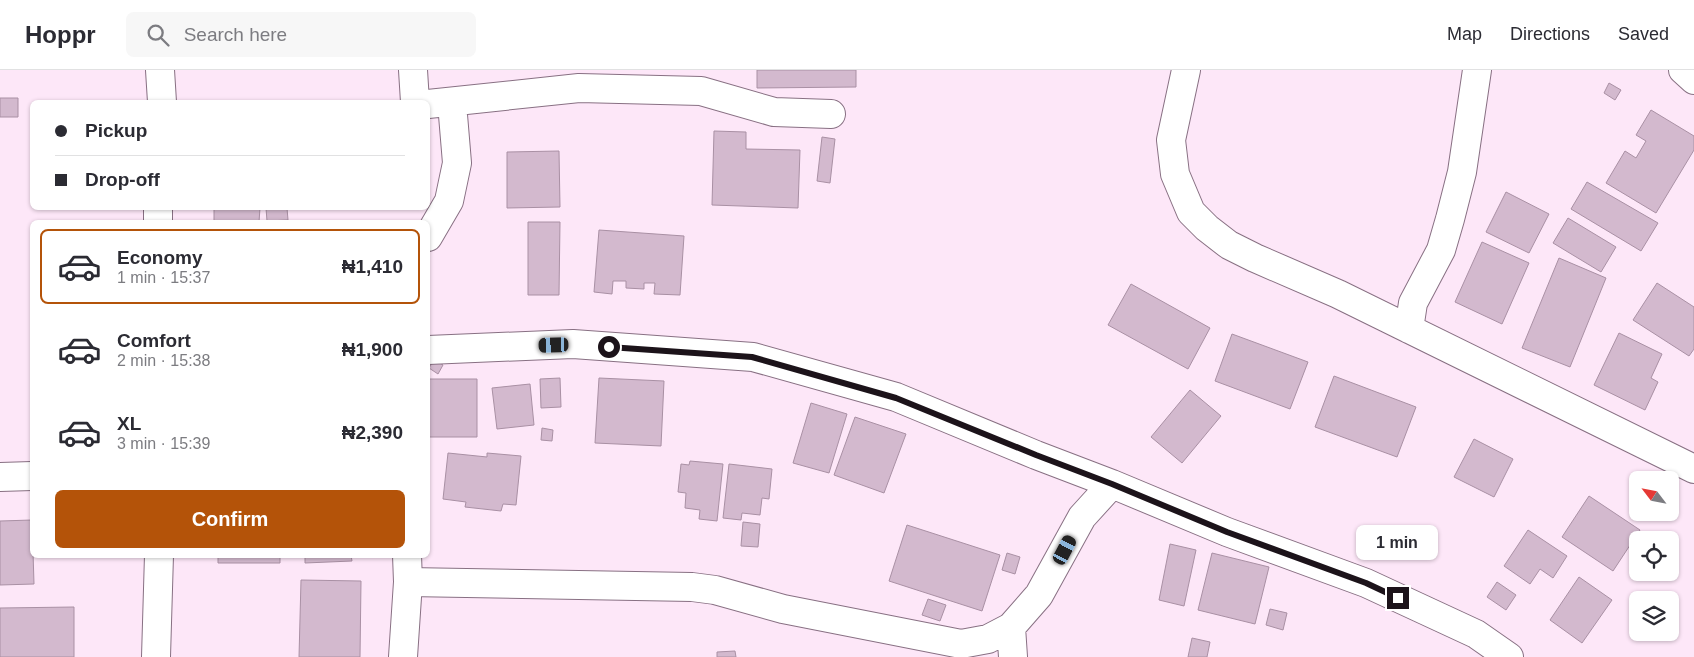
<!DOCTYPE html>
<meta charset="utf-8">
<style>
:root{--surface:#fff;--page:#f7f7f7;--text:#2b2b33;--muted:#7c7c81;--line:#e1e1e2;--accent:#b45309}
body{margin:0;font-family:Helvetica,sans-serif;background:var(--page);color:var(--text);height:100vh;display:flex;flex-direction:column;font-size:19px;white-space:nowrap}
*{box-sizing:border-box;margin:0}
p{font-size:16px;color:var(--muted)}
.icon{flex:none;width:28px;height:28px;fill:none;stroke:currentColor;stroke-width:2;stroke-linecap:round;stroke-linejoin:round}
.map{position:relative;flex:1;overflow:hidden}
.side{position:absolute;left:30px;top:150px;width:400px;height:338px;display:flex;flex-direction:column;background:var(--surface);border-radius:8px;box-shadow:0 1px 4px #0004}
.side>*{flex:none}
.guide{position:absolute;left:30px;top:30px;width:400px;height:110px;border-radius:8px;box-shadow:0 1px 4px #0004;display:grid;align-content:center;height:110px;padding:0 25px;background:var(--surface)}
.needle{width:32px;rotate:302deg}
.buttons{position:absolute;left:1629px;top:401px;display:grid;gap:10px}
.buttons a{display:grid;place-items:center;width:50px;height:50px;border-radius:8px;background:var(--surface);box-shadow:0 1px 4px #0004;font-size:25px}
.end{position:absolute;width:22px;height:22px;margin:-11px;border:6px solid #1c131a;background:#fff;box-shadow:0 0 0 2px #fff}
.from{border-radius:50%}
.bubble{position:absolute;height:35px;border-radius:8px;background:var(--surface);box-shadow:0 1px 4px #0004;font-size:16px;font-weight:800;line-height:35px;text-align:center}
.car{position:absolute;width:15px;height:30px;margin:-15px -8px;border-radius:6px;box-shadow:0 0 4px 1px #0007;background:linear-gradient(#222 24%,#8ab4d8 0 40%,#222 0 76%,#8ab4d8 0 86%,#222 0)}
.guide b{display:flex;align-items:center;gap:18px;height:48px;font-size:19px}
.guide b+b{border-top:1px solid var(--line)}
.guide i{width:12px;height:12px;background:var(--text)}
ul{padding:9px 0 0;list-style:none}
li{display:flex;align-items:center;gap:15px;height:75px;margin:0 10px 8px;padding:0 15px;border:2px solid transparent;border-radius:8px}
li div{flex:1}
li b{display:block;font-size:19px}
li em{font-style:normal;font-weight:800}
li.active{border-color:var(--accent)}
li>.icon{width:45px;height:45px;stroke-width:1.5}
.action{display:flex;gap:10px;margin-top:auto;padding:10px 25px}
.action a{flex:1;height:58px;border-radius:8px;background:var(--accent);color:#fff;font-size:20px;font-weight:800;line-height:58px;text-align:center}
header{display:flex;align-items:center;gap:30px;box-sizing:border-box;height:70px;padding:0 25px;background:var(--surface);border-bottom:1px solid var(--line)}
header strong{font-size:24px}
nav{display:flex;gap:28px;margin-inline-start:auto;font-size:18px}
.search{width:350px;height:45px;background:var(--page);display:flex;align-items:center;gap:12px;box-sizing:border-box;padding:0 18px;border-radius:8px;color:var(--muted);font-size:19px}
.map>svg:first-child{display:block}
.building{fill:#d3b9ce;stroke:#a990a4}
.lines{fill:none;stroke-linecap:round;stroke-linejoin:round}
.street-casing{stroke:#887083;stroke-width:30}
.street{stroke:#fff;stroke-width:28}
.route{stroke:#1c131a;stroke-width:6}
</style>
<header>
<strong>Hoppr</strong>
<div class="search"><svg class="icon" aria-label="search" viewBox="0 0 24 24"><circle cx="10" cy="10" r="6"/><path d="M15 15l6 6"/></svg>Search here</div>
<nav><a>Map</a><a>Directions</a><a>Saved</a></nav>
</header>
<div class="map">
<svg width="1694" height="587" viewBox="0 0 1694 587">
<rect width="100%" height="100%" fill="#fde7f8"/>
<path class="building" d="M 757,0 L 856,0 L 856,17 L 757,18 Z
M 1609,13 L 1621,20 L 1615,30 L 1604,23 Z
M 0,28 L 18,28 L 18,47 L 0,47 Z
M 1651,40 L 1694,66 L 1694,80 L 1656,143 L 1606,113 L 1625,81 L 1636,88 L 1646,71 L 1636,65 Z
M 714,61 L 746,62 L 746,79 L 800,80 L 798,138 L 712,135 Z
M 822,67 L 835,69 L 830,113 L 817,111 Z
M 559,81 L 560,137 L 507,138 L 507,82 Z
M 1587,112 L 1658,153 L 1641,181 L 1571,139 Z
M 1506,122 L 1549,144 L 1529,183 L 1486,162 Z
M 214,138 L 260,138 L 259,152 L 214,152 Z
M 266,138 L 287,138 L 288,150 L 267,151 Z
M 1568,148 L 1616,177 L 1601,202 L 1553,173 Z
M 528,152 L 560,152 L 559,225 L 528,225 Z
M 599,160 L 684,166 L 680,225 L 654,224 L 655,213 L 644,213 L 644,219 L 626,218 L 626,211 L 613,211 L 612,224 L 594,222 Z
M 1482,172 L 1529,193 L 1502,254 L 1455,232 Z
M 1559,188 L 1606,208 L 1570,297 L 1522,278 Z
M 1657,213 L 1694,237 L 1694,279 L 1689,286 L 1633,250 Z
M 1131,214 L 1210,258 L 1188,299 L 1108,255 Z
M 1619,263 L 1662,284 L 1651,308 L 1658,312 L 1645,340 L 1594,315 Z
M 1232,264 L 1308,292 L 1290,339 L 1215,311 Z
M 434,290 L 443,295 L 438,304 L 429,298 Z
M 1334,306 L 1416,337 L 1397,387 L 1315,357 Z
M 560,308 L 561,337 L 541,338 L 540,309 Z
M 599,308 L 664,311 L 661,376 L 595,373 Z
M 428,309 L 477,309 L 477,367 L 428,367 Z
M 530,314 L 534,355 L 497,359 L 492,318 Z
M 1190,320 L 1221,346 L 1182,393 L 1151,367 Z
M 811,333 L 847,344 L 829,403 L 793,393 Z
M 855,347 L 906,364 L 884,423 L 834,405 Z
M 542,358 L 553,360 L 552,371 L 541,370 Z
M 1474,369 L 1513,389 L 1494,427 L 1454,407 Z
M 448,383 L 487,387 L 487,383 L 521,386 L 516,435 L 503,434 L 501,441 L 465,437 L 466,432 L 443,429 Z
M 690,391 L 723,394 L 717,451 L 699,449 L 700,440 L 685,438 L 686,423 L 678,422 L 681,394 L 689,395 Z
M 729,394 L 772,399 L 769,429 L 762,428 L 760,445 L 742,443 L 741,450 L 723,448 Z
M 1589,426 L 1640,460 L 1613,501 L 1562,467 Z
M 32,450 L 34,514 L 0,515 L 0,451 Z
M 743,452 L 760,454 L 758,477 L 741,476 Z
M 907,455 L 1000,485 L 982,541 L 889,511 Z
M 1528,460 L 1567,486 L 1553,508 L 1540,499 L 1530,514 L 1504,496 Z
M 1170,474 L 1196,480 L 1184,536 L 1159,530 Z
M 1007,483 L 1020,487 L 1015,504 L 1002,500 Z
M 1212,483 L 1269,497 L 1255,554 L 1198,540 Z
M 218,485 L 280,485 L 280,493 L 218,493 Z
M 305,485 L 351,485 L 352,491 L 305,493 Z
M 1579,507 L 1612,530 L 1582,573 L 1550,550 Z
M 301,510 L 361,511 L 360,587 L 299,587 Z
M 1497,512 L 1516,525 L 1506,540 L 1487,527 Z
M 928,529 L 946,535 L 940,551 L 922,545 Z
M 74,537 L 74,587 L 0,587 L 0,538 Z
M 1270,539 L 1287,543 L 1283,560 L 1266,555 Z
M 1192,568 L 1210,572 L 1207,587 L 1188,587 Z
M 735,581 L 736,587 L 717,587 L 717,582 Z"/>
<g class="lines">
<g class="street-casing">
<path id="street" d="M 160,0 L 162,32
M 413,0 L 415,32
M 1186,0 L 1171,70 L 1175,104 L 1191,142 L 1207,158 L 1229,175 L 1255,188 L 1338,224 L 1694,399
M 1683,0 L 1694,10
M 428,34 L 579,18 L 701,21 L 774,42 L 831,44
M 158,152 L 158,138
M 428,167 L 449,131 L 457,93 L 452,33
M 1409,259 L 1413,233 L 1441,180 L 1450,149 L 1462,102 L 1477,0
M 0,407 L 32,406
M 1112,414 L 1227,462 L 1366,513 L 1476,564 L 1509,587
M 408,512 L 692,517 L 715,520 L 783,539 L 961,574 L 988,569 L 1011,557 L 1039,525 L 1082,447 L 1112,414 L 1036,385 L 896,327 L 753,287 L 573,274 L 428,280
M 1011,557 L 1013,587
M 156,587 L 159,485
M 403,587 L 408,512 L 407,485"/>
</g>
<use href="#street" class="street"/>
</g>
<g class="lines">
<path class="route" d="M 609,277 L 752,287 L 896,328 L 1036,385 L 1112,414 L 1227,462 L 1366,513 L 1398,528"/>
</g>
</svg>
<div class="buttons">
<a><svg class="needle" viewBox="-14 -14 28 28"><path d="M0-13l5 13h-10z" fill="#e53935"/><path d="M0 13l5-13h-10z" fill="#7c7c81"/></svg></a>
<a><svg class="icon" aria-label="locate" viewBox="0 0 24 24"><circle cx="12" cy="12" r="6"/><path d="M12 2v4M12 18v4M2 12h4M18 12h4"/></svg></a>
<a><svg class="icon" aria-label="layers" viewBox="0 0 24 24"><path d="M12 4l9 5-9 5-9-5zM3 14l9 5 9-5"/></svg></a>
</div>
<i class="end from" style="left:609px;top:277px"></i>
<i class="end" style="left:1398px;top:528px"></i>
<div class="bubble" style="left:1356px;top:455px;width:82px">1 min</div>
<i class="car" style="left:554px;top:275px;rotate:268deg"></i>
<i class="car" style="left:1065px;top:480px;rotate:28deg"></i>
<div class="guide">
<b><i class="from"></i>Pickup</b>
<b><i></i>Drop-off</b>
</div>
<section class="side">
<ul>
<li class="active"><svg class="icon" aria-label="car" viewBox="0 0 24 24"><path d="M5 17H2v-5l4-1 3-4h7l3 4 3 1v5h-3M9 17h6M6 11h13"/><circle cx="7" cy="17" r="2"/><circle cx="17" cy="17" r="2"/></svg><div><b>Economy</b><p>1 min · 15:37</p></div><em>₦1,410</em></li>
<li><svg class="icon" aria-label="car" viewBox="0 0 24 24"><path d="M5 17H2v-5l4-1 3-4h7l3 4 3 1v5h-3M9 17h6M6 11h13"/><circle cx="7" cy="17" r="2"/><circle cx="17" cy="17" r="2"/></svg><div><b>Comfort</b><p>2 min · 15:38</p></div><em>₦1,900</em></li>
<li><svg class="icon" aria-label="car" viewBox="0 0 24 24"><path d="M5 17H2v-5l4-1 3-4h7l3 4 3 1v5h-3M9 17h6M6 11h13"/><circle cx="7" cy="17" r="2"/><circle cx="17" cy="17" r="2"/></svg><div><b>XL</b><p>3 min · 15:39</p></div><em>₦2,390</em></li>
</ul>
<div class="action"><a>Confirm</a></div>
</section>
</div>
